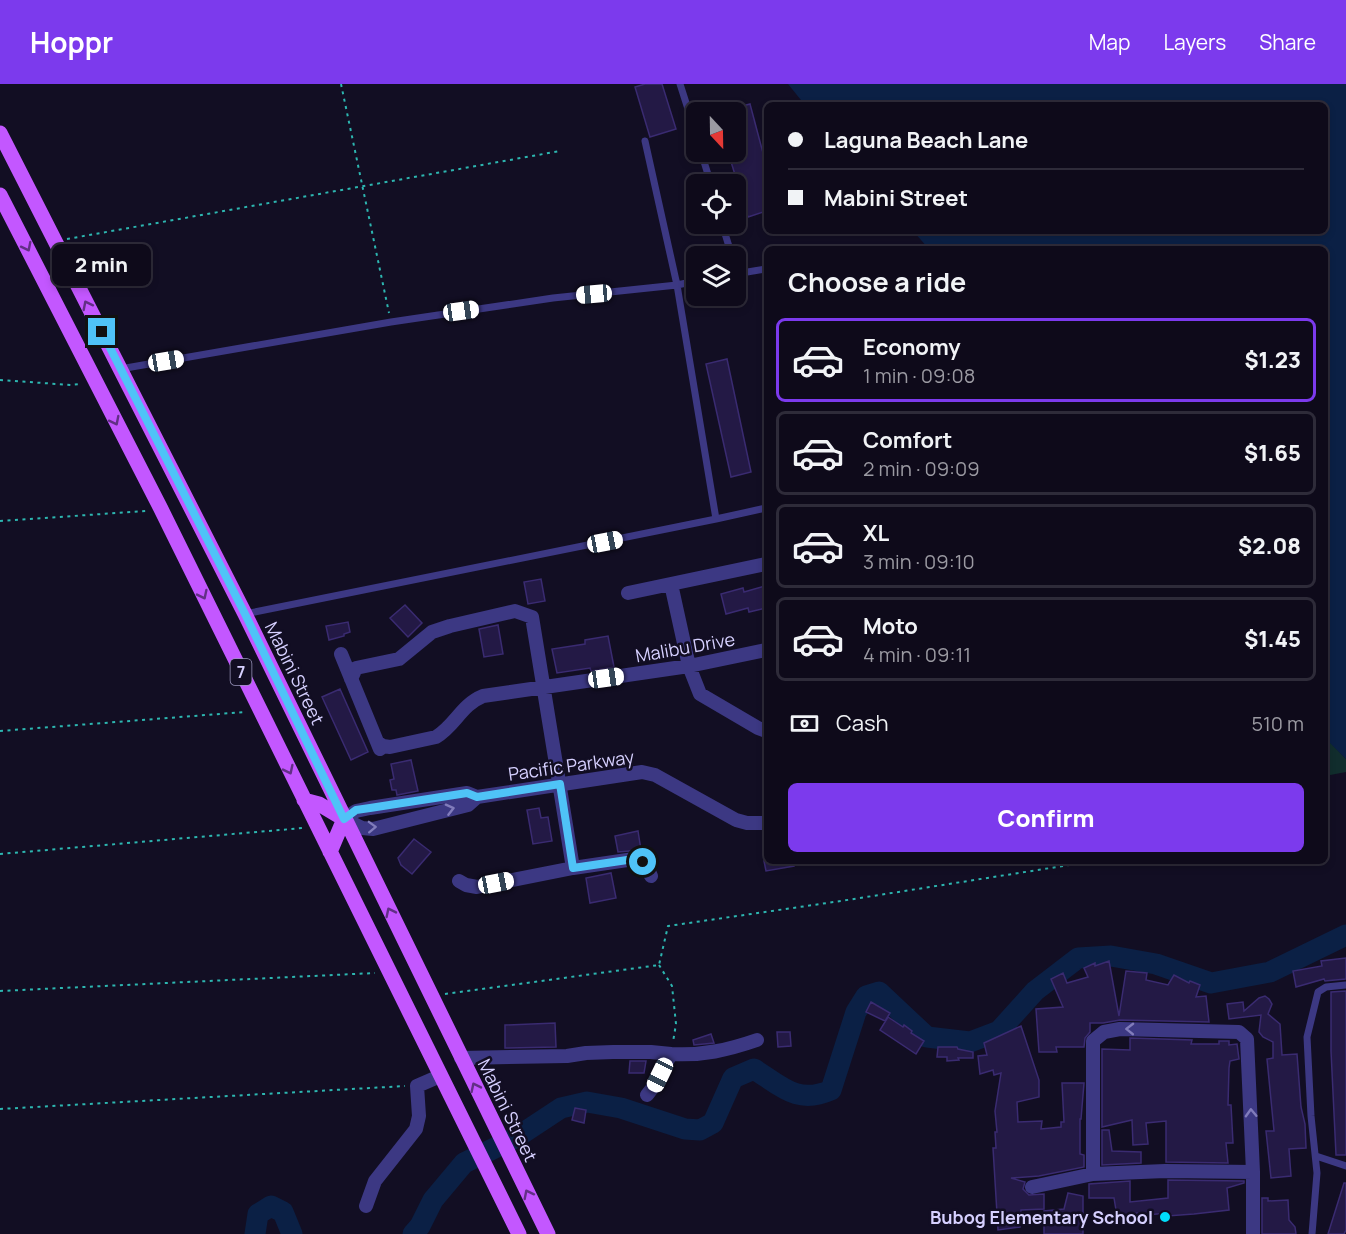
<!DOCTYPE html>
<meta charset="utf-8">
<style>
:root{--surface:#0e0a1a;--page:#1c1827;--text:#f1f3f6;--muted:#9b9aa2;--line:#2e2b39;--accent:#7c3aed}
body{margin:0;font-family:Manrope,sans-serif;background:var(--page);color:var(--text);height:100vh;display:flex;flex-direction:column;font-size:22px;white-space:nowrap}
*{box-sizing:border-box;margin:0}
p{font-size:20px;color:var(--muted)}
.icon{flex:none;width:33px;height:33px;fill:none;stroke:currentColor;stroke-width:2;stroke-linecap:round;stroke-linejoin:round}
.map{position:relative;flex:1;overflow:hidden}
.sheet{position:absolute;left:764px;top:162px;width:564px;height:618px;display:flex;flex-direction:column;background:var(--surface);border-radius:9px;box-shadow:0 3px 9px #0003,0 0 0 2px var(--line)}
.sheet>*{flex:none}
.banner{position:absolute;left:764px;top:18px;width:564px;height:132px;border-radius:9px;box-shadow:0 3px 9px #0003,0 0 0 2px var(--line);display:grid;align-content:center;height:132px;padding:0 24px;background:var(--surface)}
.needle{width:39px;rotate:158deg}
.controls{position:absolute;left:686px;top:18px;display:grid;gap:12px}
.controls a{display:grid;place-items:center;width:60px;height:60px;border-radius:9px;background:var(--surface);box-shadow:0 3px 9px #0003,0 0 0 2px var(--line);font-size:30px}
.end{position:absolute;width:27px;height:27px;margin:-14px;border:8px solid #4fc3f7;background:#111;box-shadow:0 0 0 3px #111}
.from{border-radius:50%}
.bubble{position:absolute;height:42px;border-radius:9px;background:var(--surface);box-shadow:0 3px 9px #0003,0 0 0 2px var(--line);font-size:20px;font-weight:800;line-height:42px;text-align:center}
.car{position:absolute;width:18px;height:36px;margin:-18px -9px;border-radius:8px;box-shadow:0 0 4px 2px #0007;background:linear-gradient(#fff 24%,#345 0 40%,#fff 0 76%,#345 0 86%,#fff 0)}
.banner b{display:flex;align-items:center;gap:21px;height:57px;font-size:22px}
.banner b+b{border-top:2px solid var(--line)}
.banner i{width:15px;height:15px;background:var(--text)}
ul{padding:0;list-style:none}
li{display:flex;align-items:center;gap:18px;height:84px;margin:0 12px 9px;padding:0 12px;border:3px solid var(--line);border-radius:9px}
li div{flex:1}
li b{display:block;font-size:22px}
li em{font-style:normal;font-weight:800}
li.on{border-color:var(--accent)}
li>.icon{width:54px;height:54px;stroke-width:1.5}
h2{padding:0 24px;font-size:27px;line-height:72px}
.pay{display:flex;align-items:center;gap:15px;height:66px;padding:0 24px;font-size:22px}
.pay p{margin-inline-start:auto}
.primary-button{display:flex;gap:12px;margin-top:auto;padding:12px 24px}
.primary-button a{flex:1;height:69px;border-radius:9px;background:var(--accent);color:#fff;font-size:24px;font-weight:800;line-height:69px;text-align:center}
header{display:flex;align-items:center;gap:36px;box-sizing:border-box;height:84px;padding:0 30px;background:var(--accent);color:#fff}
header strong{font-size:28px}
nav{display:flex;gap:33px;margin-inline-start:auto;font-size:21px}
.map>svg:first-child{display:block}
.green{fill:#112d2d}
.water{fill:#0b2045}
.lines{fill:none;stroke-linecap:round;stroke-linejoin:round}
.river{stroke:#0b2045;stroke-width:21}
.building{fill:#231945;stroke:#3a2b71;stroke-width:1.5}
.path{stroke:#2db6b0;stroke-width:2;stroke-dasharray:3 4.5;stroke-linecap:butt}
.lane{stroke:#3c3883;stroke-width:7}
.street{stroke:#3c3883;stroke-width:14}
.primary{stroke:#c357ff;stroke-width:15}
.oneway{stroke:#622f86}
.oneway2{stroke:#817cbb}
.route{stroke:#4fc3f7;stroke-width:8}
.poi-dot{fill:#00defb;stroke:#120e23;stroke-width:2}
.labels{text-anchor:middle;dominant-baseline:central;stroke-width:5;stroke-linejoin:round;paint-order:stroke}
.shield{fill:#120e23;stroke:#9b96bd;stroke-width:1.5}
.shield-label{font-size:16px;font-weight:bold;fill:#d6d0ff}
.street-label{font-size:18px;fill:#d6d0ff;stroke:#120e23}
.poi-label{font-size:18px;font-weight:bold;fill:#d6d0ff;stroke:#120e23;text-anchor:end}
</style>
<header>
<strong>Hoppr</strong>
<nav><a>Map</a><a>Layers</a><a>Share</a></nav>
</header>
<div class="map">
<svg width="1346" height="1150" viewBox="0 0 1346 1150">
<rect width="100%" height="100%" fill="#120e23"/>
<path class="green" d="M 1324,652 L 1346,675 L 1346,688 L 1325,692 Z"/>
<path class="water" d="M 788,0 L 1346,0 L 1346,675 L 1324,653 L 1324,165 L 929,165 L 913,147 L 1324,147 L 1324,21 L 805,21 Z"/>
<g class="lines">
<path class="river" d="M 255,1150 L 258,1130 L 271,1122 L 283,1128 L 292,1150
M 413,1150 L 420,1142 L 433,1116 L 464,1079 L 517,1053 L 561,1024 L 587,1018 L 621,1024 L 685,1045 L 700,1046 L 713,1039 L 733,994 L 754,985 C 781,1002 797,1021 831,1006 L 856,928 L 866,912 L 879,908 L 927,953 L 970,958 L 999,947 L 1035,907 L 1078,874 L 1111,872 L 1156,880 L 1211,899 L 1270,888 L 1346,851"/>
</g>
<path class="building" d="M 645,0 L 662,0 L 676,45 L 650,53 L 635,3 Z
M 750,20 L 763,69 L 766,68 L 766,127 L 748,133 L 728,68 L 735,68 L 735,24 Z
M 727,275 L 751,388 L 731,393 L 706,280 Z
M 541,495 L 545,517 L 528,520 L 524,498 Z
M 765,502 L 766,524 L 749,528 L 748,524 L 726,530 L 721,510 L 743,504 L 744,508 Z
M 405,521 L 422,539 L 408,553 L 390,534 Z
M 348,538 L 350,548 L 344,550 L 344,552 L 329,556 L 326,542 Z
M 498,541 L 503,570 L 484,573 L 479,545 Z
M 608,552 L 614,583 L 591,587 L 590,584 L 557,589 L 552,565 L 585,560 L 585,556 Z
M 340,605 L 368,668 L 351,676 L 322,613 Z
M 411,676 L 418,707 L 397,711 L 396,706 L 392,706 L 390,696 L 394,695 L 391,680 Z
M 539,724 L 541,734 L 548,733 L 552,757 L 533,760 L 527,726 Z
M 638,747 L 641,766 L 618,768 L 615,752 Z
M 414,755 L 431,768 L 412,790 L 401,781 L 398,774 Z
M 764,777 L 794,777 L 794,782 L 766,787 Z
M 611,789 L 616,814 L 590,819 L 586,794 Z
M 1346,874 L 1346,895 L 1325,897 L 1324,895 L 1296,903 L 1293,887 L 1322,882 L 1321,877 Z
M 1109,877 L 1119,932 L 1126,887 L 1147,889 L 1146,896 L 1168,901 L 1174,891 L 1189,899 L 1190,897 L 1200,901 L 1196,913 L 1206,912 L 1209,938 L 1120,936 L 1103,939 L 1090,939 L 1090,948 L 1085,954 L 1084,963 L 1056,963 L 1057,968 L 1039,968 L 1036,925 L 1063,923 L 1051,895 L 1063,889 L 1067,899 L 1088,893 L 1084,884 L 1095,879 L 1095,882 Z
M 1346,907 L 1346,1071 L 1336,1071 L 1331,967 L 1331,908 Z
M 1265,912 L 1269,915 L 1272,920 L 1268,930 L 1280,940 L 1282,971 L 1297,970 L 1301,1023 L 1305,1040 L 1306,1064 L 1289,1065 L 1291,1092 L 1271,1094 L 1266,1047 L 1274,1047 L 1267,975 L 1273,974 L 1273,958 L 1263,953 L 1259,948 L 1261,931 L 1229,935 L 1227,920 L 1243,918 L 1244,927 L 1259,914 Z
M 871,918 L 890,929 L 885,937 L 866,928 Z
M 888,933 L 903,943 L 904,941 L 912,947 L 911,949 L 924,957 L 916,970 L 880,946 Z
M 555,939 L 556,963 L 505,964 L 505,941 Z
M 1021,942 L 1039,996 L 1039,1013 L 1017,1018 L 1018,1038 L 1042,1037 L 1041,1045 L 1061,1043 L 1061,1038 L 1064,1038 L 1062,999 L 1084,999 L 1081,1035 L 1080,1035 L 1080,1070 L 1084,1071 L 1084,1083 L 1039,1092 L 1011,1094 L 1025,1098 L 1023,1105 L 1029,1111 L 1044,1110 L 1044,1125 L 1021,1126 L 1020,1143 L 998,1146 L 993,1064 L 996,1064 L 995,1048 L 997,1048 L 995,1027 L 1001,989 L 994,991 L 993,986 L 980,990 L 978,972 L 987,971 L 984,959 Z
M 777,948 L 790,948 L 791,962 L 778,963 Z
M 711,950 L 714,959 L 694,961 L 693,956 Z
M 1130,954 L 1192,956 L 1191,960 L 1219,960 L 1219,957 L 1229,957 L 1229,961 L 1237,960 L 1239,975 L 1230,977 L 1229,984 L 1228,1021 L 1231,1021 L 1233,1059 L 1226,1059 L 1228,1079 L 1166,1078 L 1166,1037 L 1146,1039 L 1148,1060 L 1133,1061 L 1132,1036 L 1102,1043 L 1102,965 L 1130,966 Z
M 938,963 L 957,963 L 958,965 L 973,968 L 973,974 L 958,974 L 959,976 L 947,977 L 947,973 L 937,973 Z
M 630,977 L 646,977 L 644,989 L 629,989 Z
M 575,1024 L 586,1026 L 584,1039 L 572,1036 Z
M 1102,1046 L 1109,1046 L 1112,1067 L 1141,1068 L 1141,1079 L 1102,1081 Z
M 1168,1096 L 1244,1097 L 1244,1099 L 1227,1104 L 1229,1126 L 1194,1130 L 1167,1132 L 1167,1129 L 1137,1132 L 1137,1129 L 1117,1132 L 1114,1114 L 1089,1114 L 1089,1100 L 1130,1097 L 1130,1118 L 1168,1114 Z
M 1344,1099 L 1346,1099 L 1346,1146 L 1344,1150 L 1328,1150 Z
M 1068,1109 L 1083,1112 L 1083,1150 L 1044,1150 L 1044,1127 L 1064,1125 Z
M 1262,1114 L 1268,1114 L 1268,1117 L 1288,1116 L 1289,1136 L 1295,1143 L 1296,1150 L 1262,1150 Z"/>
<g class="lines">
<path class="path" d="M 341,0 L 389,229
M 67,155 L 560,67
M 0,296 L 71,301 L 81,300
M 0,437 L 146,427
M 0,647 L 245,628
M 0,770 L 303,744
M 659,881 L 672,902 L 676,940 L 673,958
M 0,907 L 375,889
M 445,910 L 659,881 L 668,842 L 841,817 L 1095,777
M 0,1025 L 405,1002"/>
<path class="lane" d="M 680,0 L 696,50
M 701,68 L 711,100
M 722,140 L 732,172
M 735,190 L 766,185
M 120,285 L 391,238 L 553,214 L 677,201 L 696,197
M 716,435 L 766,424
M 245,530 L 716,435 L 677,201 L 645,57
M 1316,1072 L 1346,1082
M 1312,1150 L 1317,1089 L 1311,1032 L 1307,953 L 1318,908 L 1326,903 L 1346,901"/>
<path class="street" d="M 671,500 L 689,582 L 700,610 L 758,644 L 766,647
M 628,509 L 766,480
M 341,570 L 380,665
M 351,595 L 356,584 L 399,575 L 432,548 L 450,542 L 515,527 L 532,533 L 573,784
M 377,658 L 383,662 L 390,663 L 436,653 C 455,642 461,621 483,612 L 689,582 L 766,566
M 477,713 L 467,709 L 370,724 L 356,727 L 344,735 L 362,744 L 373,745 L 468,721 L 477,713 L 642,688 L 655,691 L 736,736 L 747,739 L 766,739
M 459,797 L 466,801 L 477,803 L 573,784 L 634,775 L 647,783 L 651,792
M 671,970 C 702,972 728,966 757,956
M 461,974 L 567,972 L 586,969 L 613,968 L 651,968 L 671,970 L 654,1002 L 647,1011
M 1093,1090 L 1093,957 L 1104,948 L 1120,945 L 1239,948 L 1247,955 L 1253,1088 L 1253,1150
M 1032,1103 L 1093,1090 L 1165,1087 L 1253,1088
M 366,1122 L 375,1097 L 416,1045 L 419,1032 L 417,1002 L 440,992"/>
<path class="primary" d="M 0,49 L 245,530 L 548,1150
M 0,111 L 161,425 L 519,1150
M 304,716 L 319,720 L 344,735 L 330,768"/>
</g>
<defs><path id="oneway-chevron" d="M-2-3.5L2.5 0L-2 3.5" fill="none" stroke-width="1.6" stroke-linecap="round" stroke-linejoin="round" transform="scale(1.5)"/></defs>
<g class="oneway">
<use href="#oneway-chevron" transform="translate(27 163) rotate(63)"/>
<use href="#oneway-chevron" transform="translate(87 221) rotate(-117)"/>
<use href="#oneway-chevron" transform="translate(115 337) rotate(63)"/>
<use href="#oneway-chevron" transform="translate(203 511) rotate(64)"/>
<use href="#oneway-chevron" transform="translate(289 686) rotate(64)"/>
<use href="#oneway-chevron" transform="translate(390 828) rotate(-116)"/>
<use href="#oneway-chevron" transform="translate(475 1003) rotate(-116)"/>
<use href="#oneway-chevron" transform="translate(528 1110) rotate(-117)"/>
</g>
<g class="oneway2">
<use href="#oneway-chevron" transform="translate(450 725) rotate(-14)"/>
<use href="#oneway-chevron" transform="translate(372 743) rotate(-2)"/>
<use href="#oneway-chevron" transform="translate(1130 945) rotate(-179)"/>
<use href="#oneway-chevron" transform="translate(1251 1029) rotate(-92)"/>
</g>
<g class="lines">
<path class="route" d="M 102,248 L 245,530 L 344,735 L 356,726 L 370,724 L 467,709 L 477,713 L 560,700 L 573,784 L 634,775 L 643,778"/>
</g>
<circle class="poi-dot" cx="1165" cy="1133" r="6"/>
<g class="labels">
<rect class="shield" x="230.5" y="575" width="21" height="26" rx="4.5"/>
<g class="shield-label">
<text x="241" y="588">7</text>
</g>
<g class="street-label">
<text transform="translate(685 563) rotate(-10)">Malibu Drive</text>
<text transform="translate(295 589) rotate(64)">Mabini Street</text>
<text transform="translate(571 681) rotate(-8)">Pacific Parkway</text>
<text transform="translate(508 1026) rotate(64)">Mabini Street</text>
</g>
<g class="poi-label">
<text x="1153" y="1133">Bubog Elementary School</text>
</g>
</g>
</svg>
<div class="controls">
<a><svg class="needle" viewBox="-14 -14 28 28"><path d="M0-13l5 13h-10z" fill="#e53935"/><path d="M0 13l5-13h-10z" fill="#9b9aa2"/></svg></a>
<a><svg class="icon" aria-label="locate" viewBox="0 0 24 24"><circle cx="12" cy="12" r="6"/><path d="M12 2v4M12 18v4M2 12h4M18 12h4"/></svg></a>
<a><svg class="icon" aria-label="layers" viewBox="0 0 24 24"><path d="M12 4l9 5-9 5-9-5zM3 14l9 5 9-5"/></svg></a>
</div>
<i class="end from" style="left:643px;top:778px"></i>
<i class="end" style="left:102px;top:248px"></i>
<div class="bubble" style="left:52px;top:160px;width:99px">2 min</div>
<i class="car" style="left:594px;top:210px;rotate:265deg"></i>
<i class="car" style="left:461px;top:227px;rotate:82deg"></i>
<i class="car" style="left:166px;top:277px;rotate:80deg"></i>
<i class="car" style="left:605px;top:458px;rotate:79deg"></i>
<i class="car" style="left:606px;top:594px;rotate:82deg"></i>
<i class="car" style="left:496px;top:799px;rotate:79deg"></i>
<i class="car" style="left:660px;top:991px;rotate:206deg"></i>
<div class="banner">
<b><i class="from"></i>Laguna Beach Lane</b>
<b><i></i>Mabini Street</b>
</div>
<section class="sheet">
<h2>Choose a ride</h2>
<ul>
<li class="on"><svg class="icon" aria-label="car" viewBox="0 0 24 24"><path d="M5 17H2v-5l4-1 3-4h7l3 4 3 1v5h-3M9 17h6M6 11h13"/><circle cx="7" cy="17" r="2"/><circle cx="17" cy="17" r="2"/></svg><div><b>Economy</b><p>1 min · 09:08</p></div><em>$1.23</em></li>
<li><svg class="icon" aria-label="car" viewBox="0 0 24 24"><path d="M5 17H2v-5l4-1 3-4h7l3 4 3 1v5h-3M9 17h6M6 11h13"/><circle cx="7" cy="17" r="2"/><circle cx="17" cy="17" r="2"/></svg><div><b>Comfort</b><p>2 min · 09:09</p></div><em>$1.65</em></li>
<li><svg class="icon" aria-label="car" viewBox="0 0 24 24"><path d="M5 17H2v-5l4-1 3-4h7l3 4 3 1v5h-3M9 17h6M6 11h13"/><circle cx="7" cy="17" r="2"/><circle cx="17" cy="17" r="2"/></svg><div><b>XL</b><p>3 min · 09:10</p></div><em>$2.08</em></li>
<li><svg class="icon" aria-label="car" viewBox="0 0 24 24"><path d="M5 17H2v-5l4-1 3-4h7l3 4 3 1v5h-3M9 17h6M6 11h13"/><circle cx="7" cy="17" r="2"/><circle cx="17" cy="17" r="2"/></svg><div><b>Moto</b><p>4 min · 09:11</p></div><em>$1.45</em></li>
</ul>
<div class="pay"><svg class="icon" aria-label="cash" viewBox="0 0 24 24"><path d="M3 7h18v10H3z"/><circle cx="12" cy="12" r="2"/></svg>Cash<p>510 m</p></div>
<div class="primary-button"><a>Confirm</a></div>
</section>
</div>
